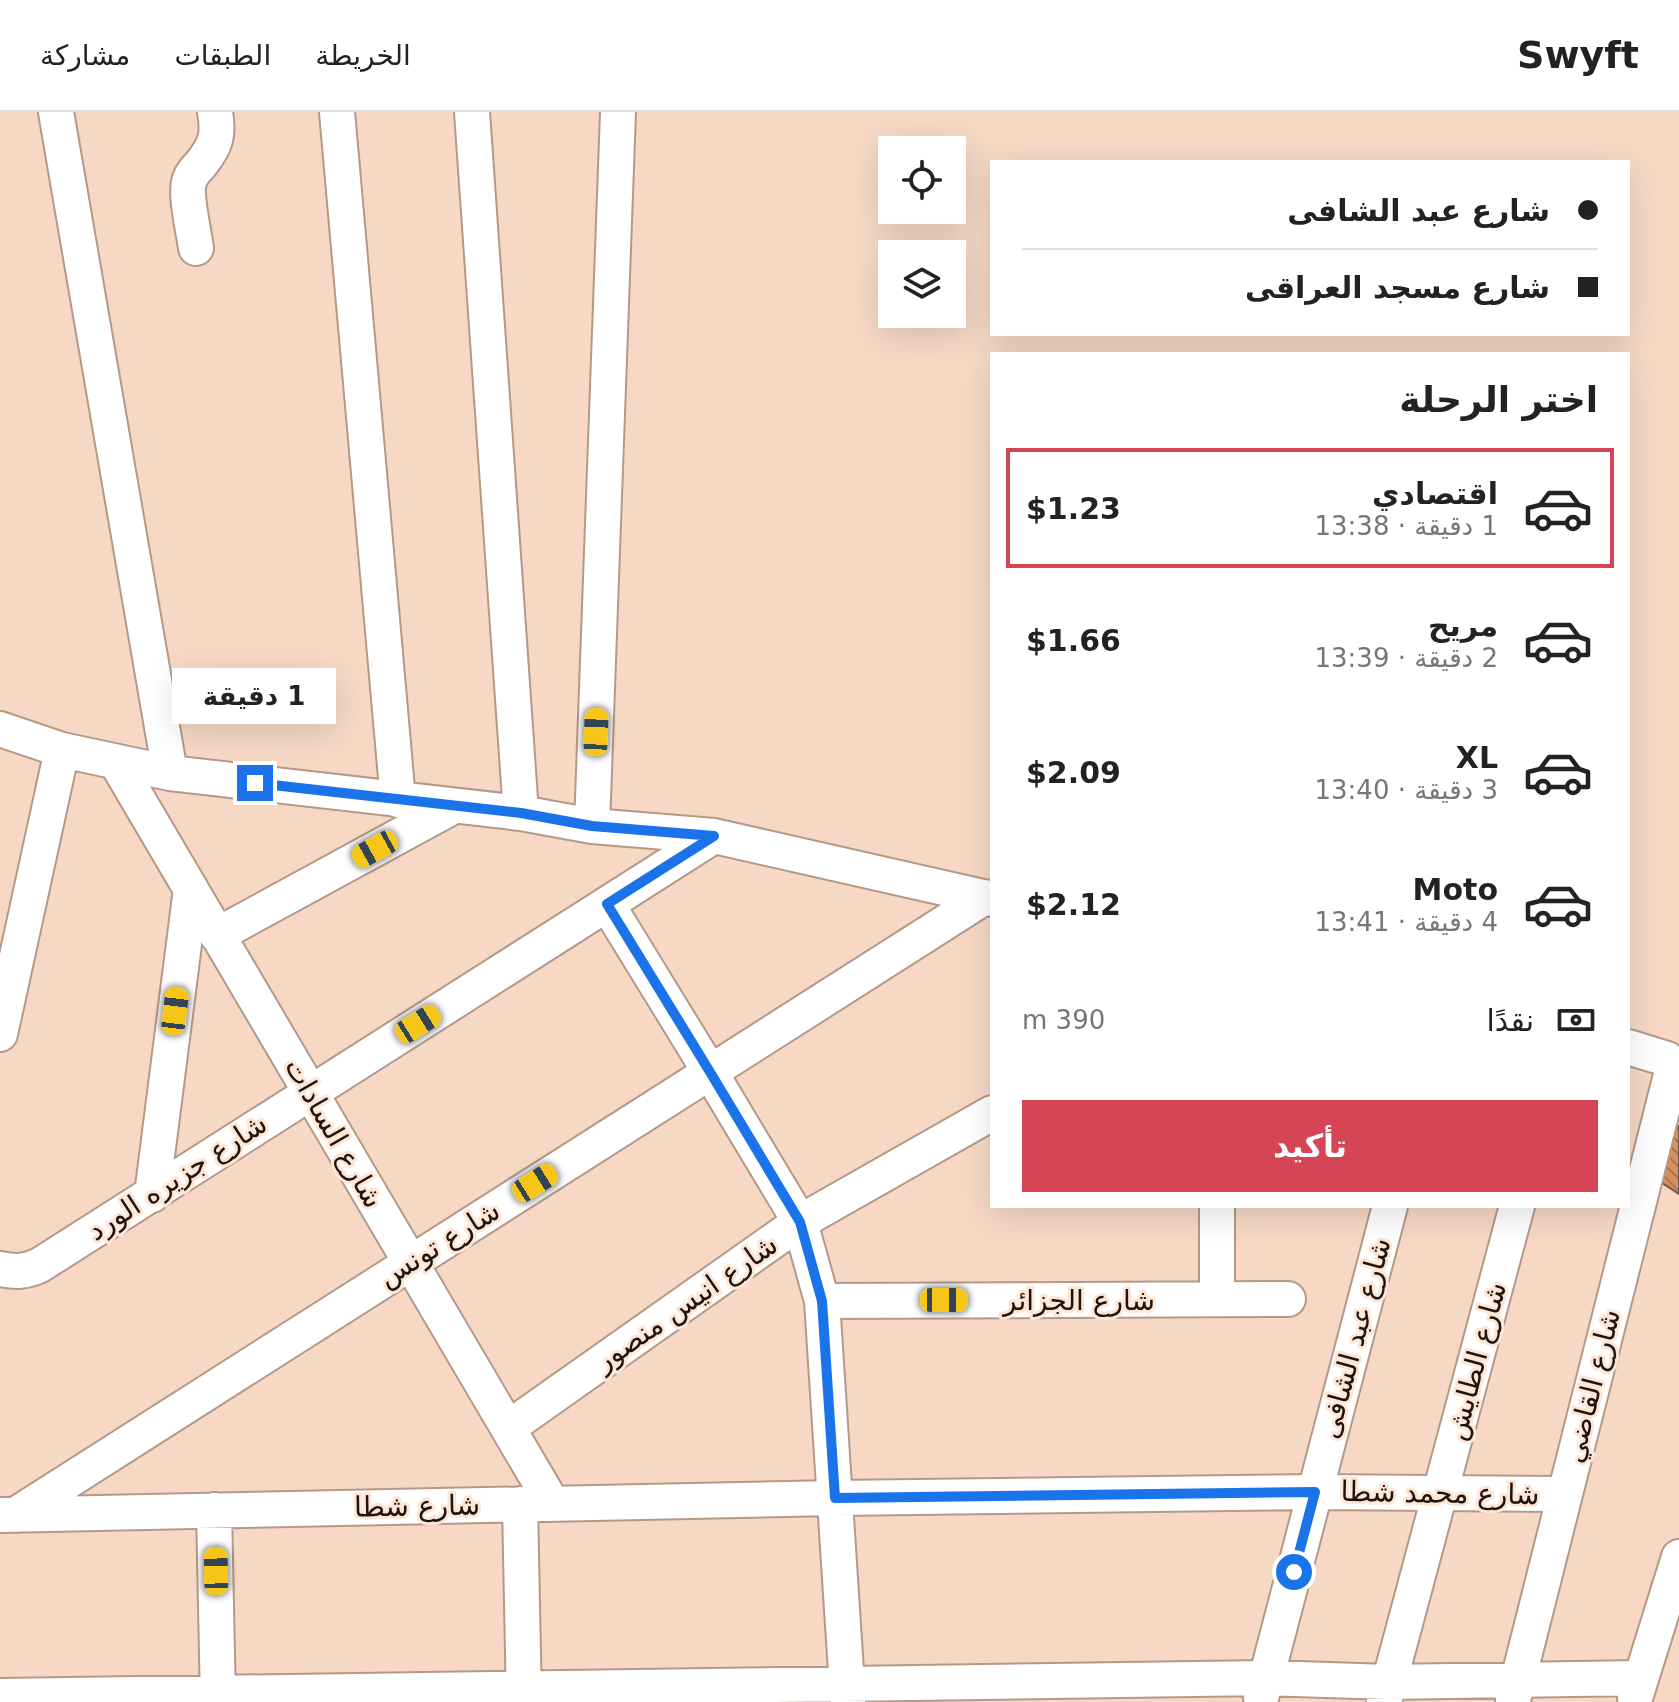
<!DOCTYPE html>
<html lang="ar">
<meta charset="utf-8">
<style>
:root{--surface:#fff;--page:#f6f6f6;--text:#222;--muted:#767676;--line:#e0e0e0;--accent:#d54555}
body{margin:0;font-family:"DejaVu Sans",Vazirmatn,sans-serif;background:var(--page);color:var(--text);direction:rtl;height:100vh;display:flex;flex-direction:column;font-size:30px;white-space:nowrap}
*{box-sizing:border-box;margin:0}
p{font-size:26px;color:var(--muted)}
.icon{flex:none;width:44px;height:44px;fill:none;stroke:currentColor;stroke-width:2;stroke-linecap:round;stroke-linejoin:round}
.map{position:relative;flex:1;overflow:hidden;direction:ltr}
.drawer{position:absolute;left:990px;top:240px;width:640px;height:856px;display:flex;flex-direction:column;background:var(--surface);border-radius:0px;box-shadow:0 8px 32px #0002;direction:rtl}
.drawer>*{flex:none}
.top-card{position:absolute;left:990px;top:48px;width:640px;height:176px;border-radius:0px;box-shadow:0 8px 32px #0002;direction:rtl;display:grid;align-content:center;height:176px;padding:0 32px;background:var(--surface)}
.tools{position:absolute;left:878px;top:24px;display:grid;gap:16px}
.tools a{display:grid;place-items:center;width:88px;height:88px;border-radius:0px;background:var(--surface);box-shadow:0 8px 32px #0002;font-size:40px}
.end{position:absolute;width:36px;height:36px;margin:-18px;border:10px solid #1a73e8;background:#fff;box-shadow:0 0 0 4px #fff}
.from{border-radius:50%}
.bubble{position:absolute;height:56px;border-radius:0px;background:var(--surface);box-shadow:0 8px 32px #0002;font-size:26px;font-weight:700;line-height:56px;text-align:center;direction:rtl}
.car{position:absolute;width:24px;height:48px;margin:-24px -12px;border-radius:10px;box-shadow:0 0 6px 2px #0007;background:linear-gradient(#f5c518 24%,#345 0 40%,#f5c518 0 76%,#345 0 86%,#f5c518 0)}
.top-card b{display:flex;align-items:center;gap:28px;height:76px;font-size:30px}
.top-card b+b{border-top:2px solid var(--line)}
.top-card i{width:20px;height:20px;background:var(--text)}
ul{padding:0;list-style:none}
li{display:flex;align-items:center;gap:24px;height:120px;margin:0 16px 12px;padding:0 16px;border:4px solid transparent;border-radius:0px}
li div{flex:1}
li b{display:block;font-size:30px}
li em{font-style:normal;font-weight:700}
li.on{border-color:var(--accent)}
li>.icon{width:72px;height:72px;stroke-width:1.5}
h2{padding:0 32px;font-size:36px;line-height:96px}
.pay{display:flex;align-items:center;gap:20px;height:88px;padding:0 32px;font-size:30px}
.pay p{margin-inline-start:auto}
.action{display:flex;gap:16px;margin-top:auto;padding:16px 32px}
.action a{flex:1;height:92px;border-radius:0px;background:var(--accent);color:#fff;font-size:32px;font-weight:700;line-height:92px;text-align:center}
header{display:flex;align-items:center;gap:48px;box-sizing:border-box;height:112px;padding:0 40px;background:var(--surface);border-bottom:2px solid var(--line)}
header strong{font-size:38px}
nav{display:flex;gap:44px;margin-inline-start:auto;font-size:28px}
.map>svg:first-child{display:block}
.building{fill:url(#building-back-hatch);stroke:#735a4a;stroke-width:2}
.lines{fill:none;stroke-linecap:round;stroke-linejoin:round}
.minor-casing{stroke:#b59988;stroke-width:38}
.minor{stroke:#fff;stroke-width:34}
.route{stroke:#1a73e8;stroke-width:10}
.labels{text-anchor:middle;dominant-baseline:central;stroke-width:6;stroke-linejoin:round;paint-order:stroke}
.street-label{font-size:28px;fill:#1e140d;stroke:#fee6d7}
</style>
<header>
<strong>Swyft</strong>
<nav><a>الخريطة</a><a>الطبقات</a><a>مشاركة</a></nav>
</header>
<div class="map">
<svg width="1679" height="1590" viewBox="0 0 1679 1590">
<defs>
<pattern id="building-back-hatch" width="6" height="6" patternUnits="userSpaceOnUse" patternTransform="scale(2)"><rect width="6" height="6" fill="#d69162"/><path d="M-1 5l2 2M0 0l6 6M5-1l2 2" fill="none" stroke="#ad754f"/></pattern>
</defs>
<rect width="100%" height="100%" fill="#f6d8c5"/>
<path class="building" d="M 1652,1006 L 1679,1014 L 1679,1082 L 1638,1055 Z"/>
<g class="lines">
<g class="minor-casing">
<path id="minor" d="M 56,0 L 170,661
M 337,0 L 398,688
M 472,0 L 521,701
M 196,136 C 194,120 184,80 190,67 C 192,62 197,56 201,52 C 216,33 219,23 215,0
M 0,617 L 62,638 L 170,661 L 521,701 L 592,714 L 714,724 L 992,787
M 116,650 L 552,1391
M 592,714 L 618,0
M 607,792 L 710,960 L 800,1110 L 822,1189 L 848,1590
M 217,823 L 454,694
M 0,922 L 62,638
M 152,1083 L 191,777
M 1217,1094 L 1217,1187
M 0,1157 C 15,1160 26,1160 40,1153 L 714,724
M 822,1189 L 1288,1187
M 508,1316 L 800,1110 L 992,1001
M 520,1392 L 524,1590
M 214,1398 L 218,1590
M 0,1403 L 835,1386 L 1315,1380 L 1565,1382
M 15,1403 L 985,785
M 0,1584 L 1266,1566 L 1389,1570 L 1641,1566
M 1261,1586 L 1390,1094
M 1635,1586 L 1679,1445
M 1513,1588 L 1672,959 L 1671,950 L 1667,947 L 1628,935
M 1384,1590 L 1517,1094"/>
</g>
<use href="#minor" class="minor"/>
</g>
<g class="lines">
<path class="route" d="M 255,671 L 521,701 L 592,714 L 714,724 L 607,792 L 710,960 L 800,1110 L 822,1189 L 835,1386 L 1315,1380 L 1294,1460"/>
</g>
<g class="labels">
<g class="street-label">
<text transform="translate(334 1021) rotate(60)">شارع السادات</text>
<text transform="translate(177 1065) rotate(-33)">شارع جزيره الورد</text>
<text transform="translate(439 1132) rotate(-32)">شارع تونس</text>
<text x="1079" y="1188">شارع الجزائر</text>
<text transform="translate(686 1191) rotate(-35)">شارع انيس منصور</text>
<text transform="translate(1355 1226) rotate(-75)">شارع عبد الشافى</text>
<text transform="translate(1476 1249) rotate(-75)">شارع الطايش</text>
<text transform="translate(1592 1274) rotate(-76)">شارع القاضي</text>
<text transform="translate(1440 1381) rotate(1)">شارع محمد شطا</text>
<text transform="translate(417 1394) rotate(-1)">شارع شطا</text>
</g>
</g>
</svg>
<div class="tools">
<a><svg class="icon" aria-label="locate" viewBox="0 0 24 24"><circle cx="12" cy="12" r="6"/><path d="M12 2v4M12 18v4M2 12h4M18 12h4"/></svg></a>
<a><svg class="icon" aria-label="layers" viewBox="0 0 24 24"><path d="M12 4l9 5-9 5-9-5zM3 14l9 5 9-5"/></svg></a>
</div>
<i class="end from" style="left:1294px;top:1460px"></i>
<i class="end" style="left:255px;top:671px"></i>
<div class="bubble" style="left:172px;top:556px;width:164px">1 دقيقة</div>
<i class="car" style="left:596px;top:620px;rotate:2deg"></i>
<i class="car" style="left:375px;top:737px;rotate:241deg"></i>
<i class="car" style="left:175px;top:899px;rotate:7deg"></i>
<i class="car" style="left:418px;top:912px;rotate:58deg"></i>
<i class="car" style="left:535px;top:1071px;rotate:58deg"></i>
<i class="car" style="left:944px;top:1188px;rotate:90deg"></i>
<i class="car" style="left:216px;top:1459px;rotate:359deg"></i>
<div class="top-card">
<b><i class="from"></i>شارع عبد الشافى</b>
<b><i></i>شارع مسجد العراقى</b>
</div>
<section class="drawer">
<h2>اختر الرحلة</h2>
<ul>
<li class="on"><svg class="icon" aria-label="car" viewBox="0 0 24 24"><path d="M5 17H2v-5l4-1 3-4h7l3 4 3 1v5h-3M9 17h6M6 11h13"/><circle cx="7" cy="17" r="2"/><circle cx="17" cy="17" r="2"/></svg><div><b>اقتصادي</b><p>1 دقيقة · 13:38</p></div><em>$1.23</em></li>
<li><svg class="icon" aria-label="car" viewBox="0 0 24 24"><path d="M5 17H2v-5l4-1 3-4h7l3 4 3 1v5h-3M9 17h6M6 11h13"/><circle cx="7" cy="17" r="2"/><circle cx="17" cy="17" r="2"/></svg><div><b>مريح</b><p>2 دقيقة · 13:39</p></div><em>$1.66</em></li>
<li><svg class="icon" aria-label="car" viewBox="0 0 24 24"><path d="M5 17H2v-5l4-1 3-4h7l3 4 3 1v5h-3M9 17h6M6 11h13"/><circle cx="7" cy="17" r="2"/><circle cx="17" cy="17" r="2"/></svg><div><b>XL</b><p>3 دقيقة · 13:40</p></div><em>$2.09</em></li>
<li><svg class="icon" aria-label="car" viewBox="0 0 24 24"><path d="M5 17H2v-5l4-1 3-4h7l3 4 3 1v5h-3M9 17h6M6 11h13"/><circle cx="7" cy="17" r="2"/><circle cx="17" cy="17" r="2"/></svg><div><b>Moto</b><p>4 دقيقة · 13:41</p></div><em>$2.12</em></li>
</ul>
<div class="pay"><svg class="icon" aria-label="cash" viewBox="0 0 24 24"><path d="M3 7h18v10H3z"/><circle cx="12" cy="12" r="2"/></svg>نقدًا<p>390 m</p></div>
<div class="action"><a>تأكيد</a></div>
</section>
</div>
